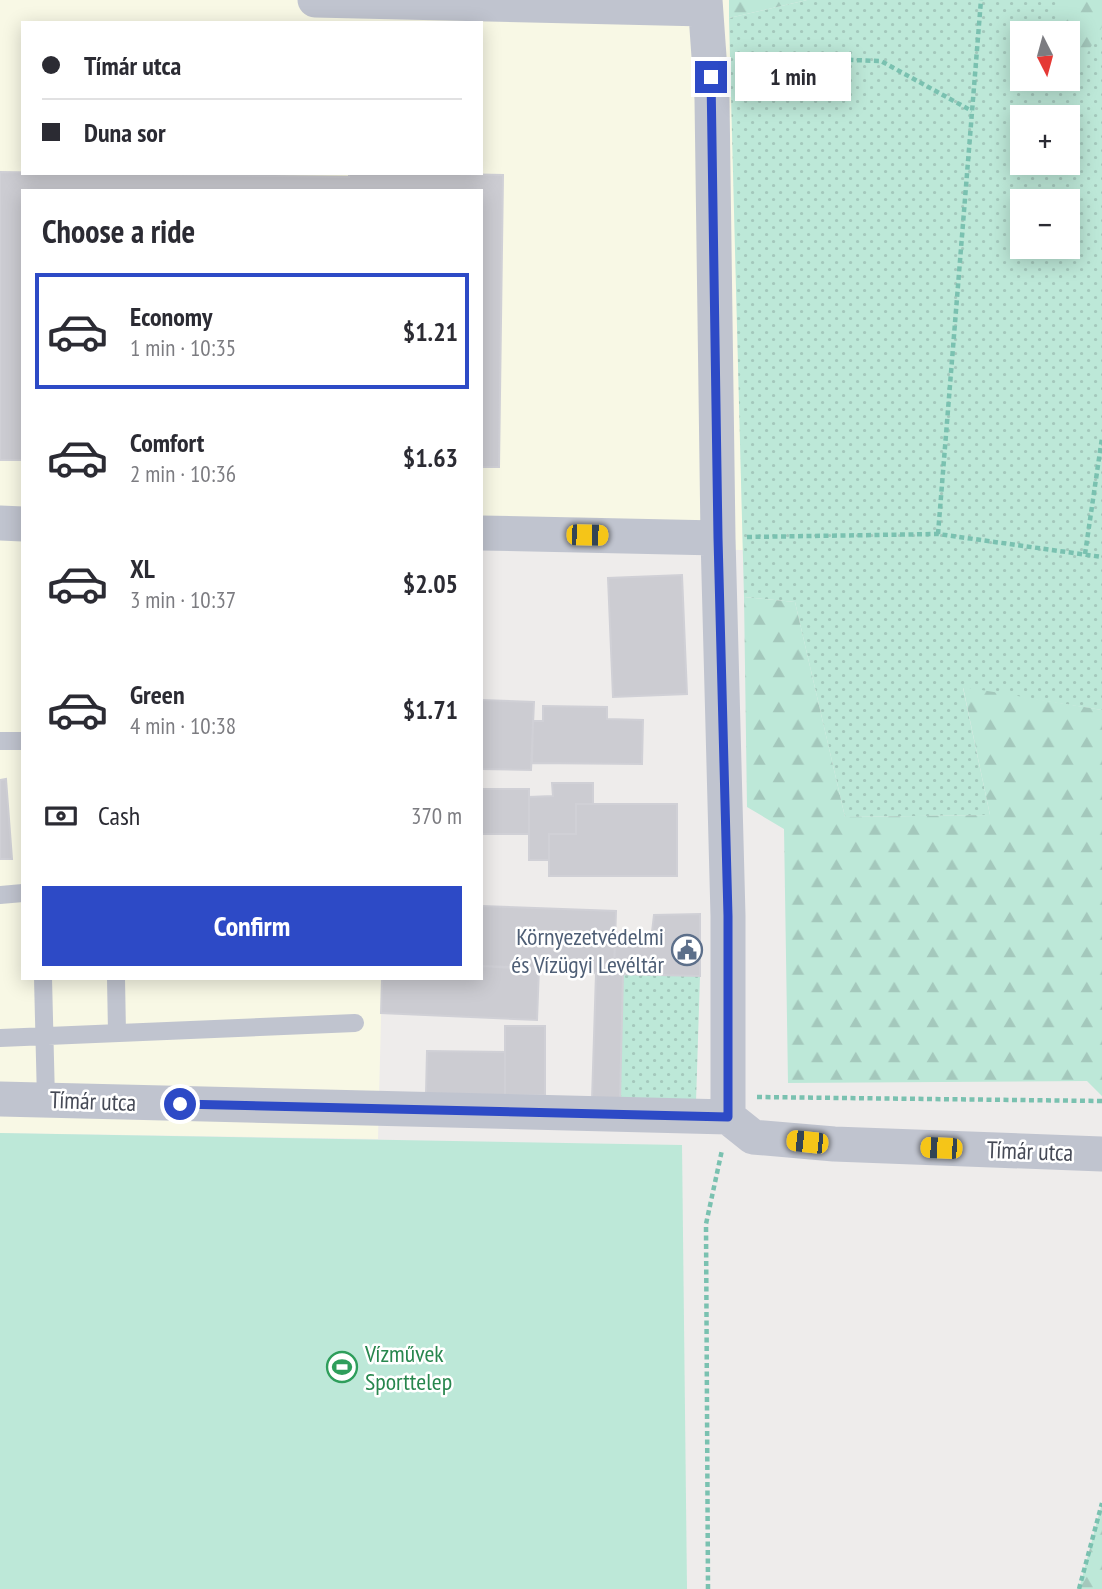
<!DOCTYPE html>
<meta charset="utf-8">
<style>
:root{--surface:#fff;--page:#f2f2f3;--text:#2b2b33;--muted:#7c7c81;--line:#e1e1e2;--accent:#2d4ac6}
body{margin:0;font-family:"PT Sans Narrow",sans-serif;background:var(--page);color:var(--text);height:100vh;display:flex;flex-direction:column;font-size:26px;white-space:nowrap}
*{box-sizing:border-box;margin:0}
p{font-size:23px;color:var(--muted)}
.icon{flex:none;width:38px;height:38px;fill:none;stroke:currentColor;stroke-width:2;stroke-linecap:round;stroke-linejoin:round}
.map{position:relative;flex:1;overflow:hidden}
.side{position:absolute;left:21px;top:189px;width:462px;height:791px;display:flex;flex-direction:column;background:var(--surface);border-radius:0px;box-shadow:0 4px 18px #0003}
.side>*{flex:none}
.hud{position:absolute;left:21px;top:21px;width:462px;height:154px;border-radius:0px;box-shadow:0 4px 18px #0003;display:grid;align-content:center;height:154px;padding:0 21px;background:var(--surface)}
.needle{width:46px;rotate:174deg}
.tools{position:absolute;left:1010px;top:21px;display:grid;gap:14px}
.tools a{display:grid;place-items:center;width:70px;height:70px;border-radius:0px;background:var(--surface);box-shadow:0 4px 18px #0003;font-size:35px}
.end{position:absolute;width:32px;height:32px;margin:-16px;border:9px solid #2d4ac6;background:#fff;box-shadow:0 0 0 4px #fff}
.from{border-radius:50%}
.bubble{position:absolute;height:49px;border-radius:0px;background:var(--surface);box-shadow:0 4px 18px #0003;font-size:23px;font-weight:800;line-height:49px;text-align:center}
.car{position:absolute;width:21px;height:42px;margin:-21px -10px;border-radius:9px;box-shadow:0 0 5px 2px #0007;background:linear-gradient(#f5c518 24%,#345 0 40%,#f5c518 0 76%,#345 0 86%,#f5c518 0)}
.hud b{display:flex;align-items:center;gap:24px;height:66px;font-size:26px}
.hud b+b{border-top:2px solid var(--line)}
.hud i{width:18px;height:18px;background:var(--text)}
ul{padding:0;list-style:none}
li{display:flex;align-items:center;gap:21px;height:116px;margin:0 14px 10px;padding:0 7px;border:4px solid transparent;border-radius:0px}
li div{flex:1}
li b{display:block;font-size:26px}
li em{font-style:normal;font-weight:800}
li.on{border-color:var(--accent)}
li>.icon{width:63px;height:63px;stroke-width:1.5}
h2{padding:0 21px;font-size:32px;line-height:84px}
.pay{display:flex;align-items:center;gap:18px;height:77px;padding:0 21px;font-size:26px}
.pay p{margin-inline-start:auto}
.button{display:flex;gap:14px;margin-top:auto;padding:14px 21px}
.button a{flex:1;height:80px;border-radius:0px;background:var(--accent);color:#fff;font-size:28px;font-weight:800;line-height:80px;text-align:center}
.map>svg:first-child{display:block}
.commercial{fill:#f8f8e5;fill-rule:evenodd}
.green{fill:url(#green-dots);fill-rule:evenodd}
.forest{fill:url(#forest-firs)}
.pitch{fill:#bde8d8}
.building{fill:#ccccd2;stroke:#d0d0d6;stroke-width:2}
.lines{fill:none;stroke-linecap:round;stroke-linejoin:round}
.path{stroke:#7ac1b0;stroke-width:4.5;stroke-dasharray:5 3.5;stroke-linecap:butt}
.service{stroke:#c0c4cf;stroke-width:18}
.minor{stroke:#c0c4cf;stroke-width:35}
.route{stroke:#2d4ac6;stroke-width:9}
.labels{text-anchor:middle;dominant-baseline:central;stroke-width:5;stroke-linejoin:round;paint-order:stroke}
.service-label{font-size:24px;fill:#4e5e75;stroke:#fff;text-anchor:end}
.street-label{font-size:24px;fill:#464a56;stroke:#fff}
.leisure-label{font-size:24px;fill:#27864d;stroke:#fff;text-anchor:start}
</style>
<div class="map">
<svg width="1102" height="1589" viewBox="0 0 1102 1589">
<defs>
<pattern id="green-dots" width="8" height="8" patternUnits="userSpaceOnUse" patternTransform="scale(1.75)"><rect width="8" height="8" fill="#bde8d8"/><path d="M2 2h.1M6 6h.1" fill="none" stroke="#a4c8bc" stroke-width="1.8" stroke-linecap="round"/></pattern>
<pattern id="forest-firs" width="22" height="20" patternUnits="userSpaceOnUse" patternTransform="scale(1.75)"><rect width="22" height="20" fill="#bde8d8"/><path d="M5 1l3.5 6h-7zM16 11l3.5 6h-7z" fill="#a4c8bc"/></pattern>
</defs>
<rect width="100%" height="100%" fill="#eeeceb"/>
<path class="commercial" d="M 0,0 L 729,0 L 743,550 L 481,547 L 481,191 L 23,191 L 23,978 L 382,978 L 378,1139 L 0,1133 ZM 23,23 L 481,23 L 481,173 L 23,173 Z"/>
<path class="green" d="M 807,0 L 1102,0 L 1102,710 L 963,688 L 990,815 L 845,817 L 795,602 L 744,597 L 729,18 ZM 1022,33 L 1068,33 L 1068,79 L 1022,79 ZM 1022,117 L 1068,117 L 1068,163 L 1022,163 ZM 1022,201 L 1068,201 L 1068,247 L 1022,247 Z
M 623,974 L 700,976 L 696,1102 L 620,1100 Z"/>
<path class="forest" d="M 729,0 L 807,0 L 729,18 Z
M 1056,0 L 1102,0 L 1102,27 L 1074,77 L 1068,50 L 1068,33 L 1064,33 Z
M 744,597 L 795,602 L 845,817 L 990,815 L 963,687 L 1102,710 L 1102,1096 L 1087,1081 L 788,1083 L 784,829 L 747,807 Z
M 1102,1503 L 1102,1589 L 1079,1589 Z"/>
<path class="pitch" d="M 0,1133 L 682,1145 L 687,1589 L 0,1589 Z"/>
<path class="building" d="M 0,172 L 349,177 L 349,173 L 456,173 L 456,174 L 503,175 L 499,467 L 481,467 L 481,191 L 23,191 L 23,460 L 0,460 Z
M 682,575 L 687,694 L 613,697 L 608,578 Z
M 481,700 L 534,702 L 531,770 L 481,769 Z
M 543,706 L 607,707 L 607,719 L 643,720 L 642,764 L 532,763 L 533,721 L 543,721 Z
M 6,779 L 12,859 L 0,859 L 0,780 Z
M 552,783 L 593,783 L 593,804 L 576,804 L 576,834 L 549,834 L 549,860 L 529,860 L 529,797 L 553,796 Z
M 481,789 L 529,789 L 529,834 L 481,834 Z
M 576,804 L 677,804 L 677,876 L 549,876 L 549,834 L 576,834 Z
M 481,906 L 616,911 L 614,974 L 481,966 Z
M 700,914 L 700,976 L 614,974 L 615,933 L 652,932 L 654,915 Z
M 481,966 L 539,968 L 537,1020 L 381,1013 L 382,978 L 481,978 Z
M 596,973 L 623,974 L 620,1100 L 592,1100 Z
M 505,1026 L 545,1026 L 545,1095 L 505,1095 Z
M 427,1051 L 505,1052 L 505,1095 L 426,1094 Z"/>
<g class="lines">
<path class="path" d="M 738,56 L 881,61 L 972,111
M 938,534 L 981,0
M 747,537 L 938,534 L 1102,557
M 1085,554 L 1102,438
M 757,1097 L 1102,1101
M 708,1589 L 706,1224 L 722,1150
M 1079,1589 L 1102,1503"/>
<path class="service" d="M 0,741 L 23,741
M 0,895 L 23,893
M 43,978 L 46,1100
M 116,978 L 117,1033
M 0,1038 L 355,1023"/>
<path class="minor" d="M 315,0 L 705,9
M 705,0 L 712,99 L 718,538 L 728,916 L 728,1117
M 0,523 L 23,524
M 481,533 L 718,538
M 0,1099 L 728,1117 L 753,1137 L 834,1144 L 1102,1154"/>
</g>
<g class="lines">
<path class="route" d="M 180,1104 L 728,1117 L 728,916 L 718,538 L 711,77"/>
</g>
<defs>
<g id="civic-ring" transform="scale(1.575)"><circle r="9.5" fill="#fff" stroke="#5c6f8a" stroke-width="1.5"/><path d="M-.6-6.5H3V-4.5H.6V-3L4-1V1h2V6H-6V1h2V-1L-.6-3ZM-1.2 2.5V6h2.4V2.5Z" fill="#5c6f8a"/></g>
<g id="stadium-ring" transform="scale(1.575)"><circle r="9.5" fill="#fff" stroke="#2e9e5b" stroke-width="1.5"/><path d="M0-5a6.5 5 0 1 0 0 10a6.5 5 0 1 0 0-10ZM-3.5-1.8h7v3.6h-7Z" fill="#2e9e5b"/></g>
</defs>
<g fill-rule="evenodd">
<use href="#civic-ring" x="687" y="950"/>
<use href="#stadium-ring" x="342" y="1367"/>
</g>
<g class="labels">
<g class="service-label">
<text x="664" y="936">Környezetvédelmi<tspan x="664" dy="28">és Vízügyi Levéltár</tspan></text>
</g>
<g class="street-label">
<text transform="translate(93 1101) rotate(2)">Tímár utca</text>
<text transform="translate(1030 1151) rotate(2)">Tímár utca</text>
</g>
<g class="leisure-label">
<text x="365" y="1353">Vízművek<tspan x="365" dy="28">Sporttelep</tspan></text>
</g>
</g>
</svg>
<div class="tools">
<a><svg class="needle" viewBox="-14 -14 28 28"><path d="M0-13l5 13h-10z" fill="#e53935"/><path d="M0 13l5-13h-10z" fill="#7c7c81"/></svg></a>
<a>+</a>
<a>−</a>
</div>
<i class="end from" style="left:180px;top:1104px"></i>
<i class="end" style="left:711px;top:77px"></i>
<div class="bubble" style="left:735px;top:52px;width:116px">1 min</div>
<i class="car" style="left:587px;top:535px;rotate:91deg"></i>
<i class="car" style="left:807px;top:1142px;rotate:276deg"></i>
<i class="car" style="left:941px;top:1148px;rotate:272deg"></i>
<div class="hud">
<b><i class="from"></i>Tímár utca</b>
<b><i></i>Duna sor</b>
</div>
<section class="side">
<h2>Choose a ride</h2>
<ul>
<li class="on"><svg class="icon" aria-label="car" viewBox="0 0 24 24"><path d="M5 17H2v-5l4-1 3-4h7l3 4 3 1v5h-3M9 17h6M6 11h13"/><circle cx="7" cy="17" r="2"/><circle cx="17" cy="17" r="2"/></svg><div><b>Economy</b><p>1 min · 10:35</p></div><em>$1.21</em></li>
<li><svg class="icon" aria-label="car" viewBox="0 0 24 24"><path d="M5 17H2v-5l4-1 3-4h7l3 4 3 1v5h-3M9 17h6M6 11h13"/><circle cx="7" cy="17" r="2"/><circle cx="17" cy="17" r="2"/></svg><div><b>Comfort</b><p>2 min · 10:36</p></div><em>$1.63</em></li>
<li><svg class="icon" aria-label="car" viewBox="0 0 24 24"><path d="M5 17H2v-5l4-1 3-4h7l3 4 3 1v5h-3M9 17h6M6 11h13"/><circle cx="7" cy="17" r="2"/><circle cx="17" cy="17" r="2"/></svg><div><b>XL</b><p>3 min · 10:37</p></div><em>$2.05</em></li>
<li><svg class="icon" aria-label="car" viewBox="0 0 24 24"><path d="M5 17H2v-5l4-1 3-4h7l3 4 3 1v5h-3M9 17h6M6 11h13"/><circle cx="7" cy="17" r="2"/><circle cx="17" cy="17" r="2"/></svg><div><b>Green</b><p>4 min · 10:38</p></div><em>$1.71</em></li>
</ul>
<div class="pay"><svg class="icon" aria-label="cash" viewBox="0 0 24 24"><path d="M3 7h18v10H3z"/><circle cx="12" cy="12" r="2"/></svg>Cash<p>370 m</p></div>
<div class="button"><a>Confirm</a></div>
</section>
</div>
